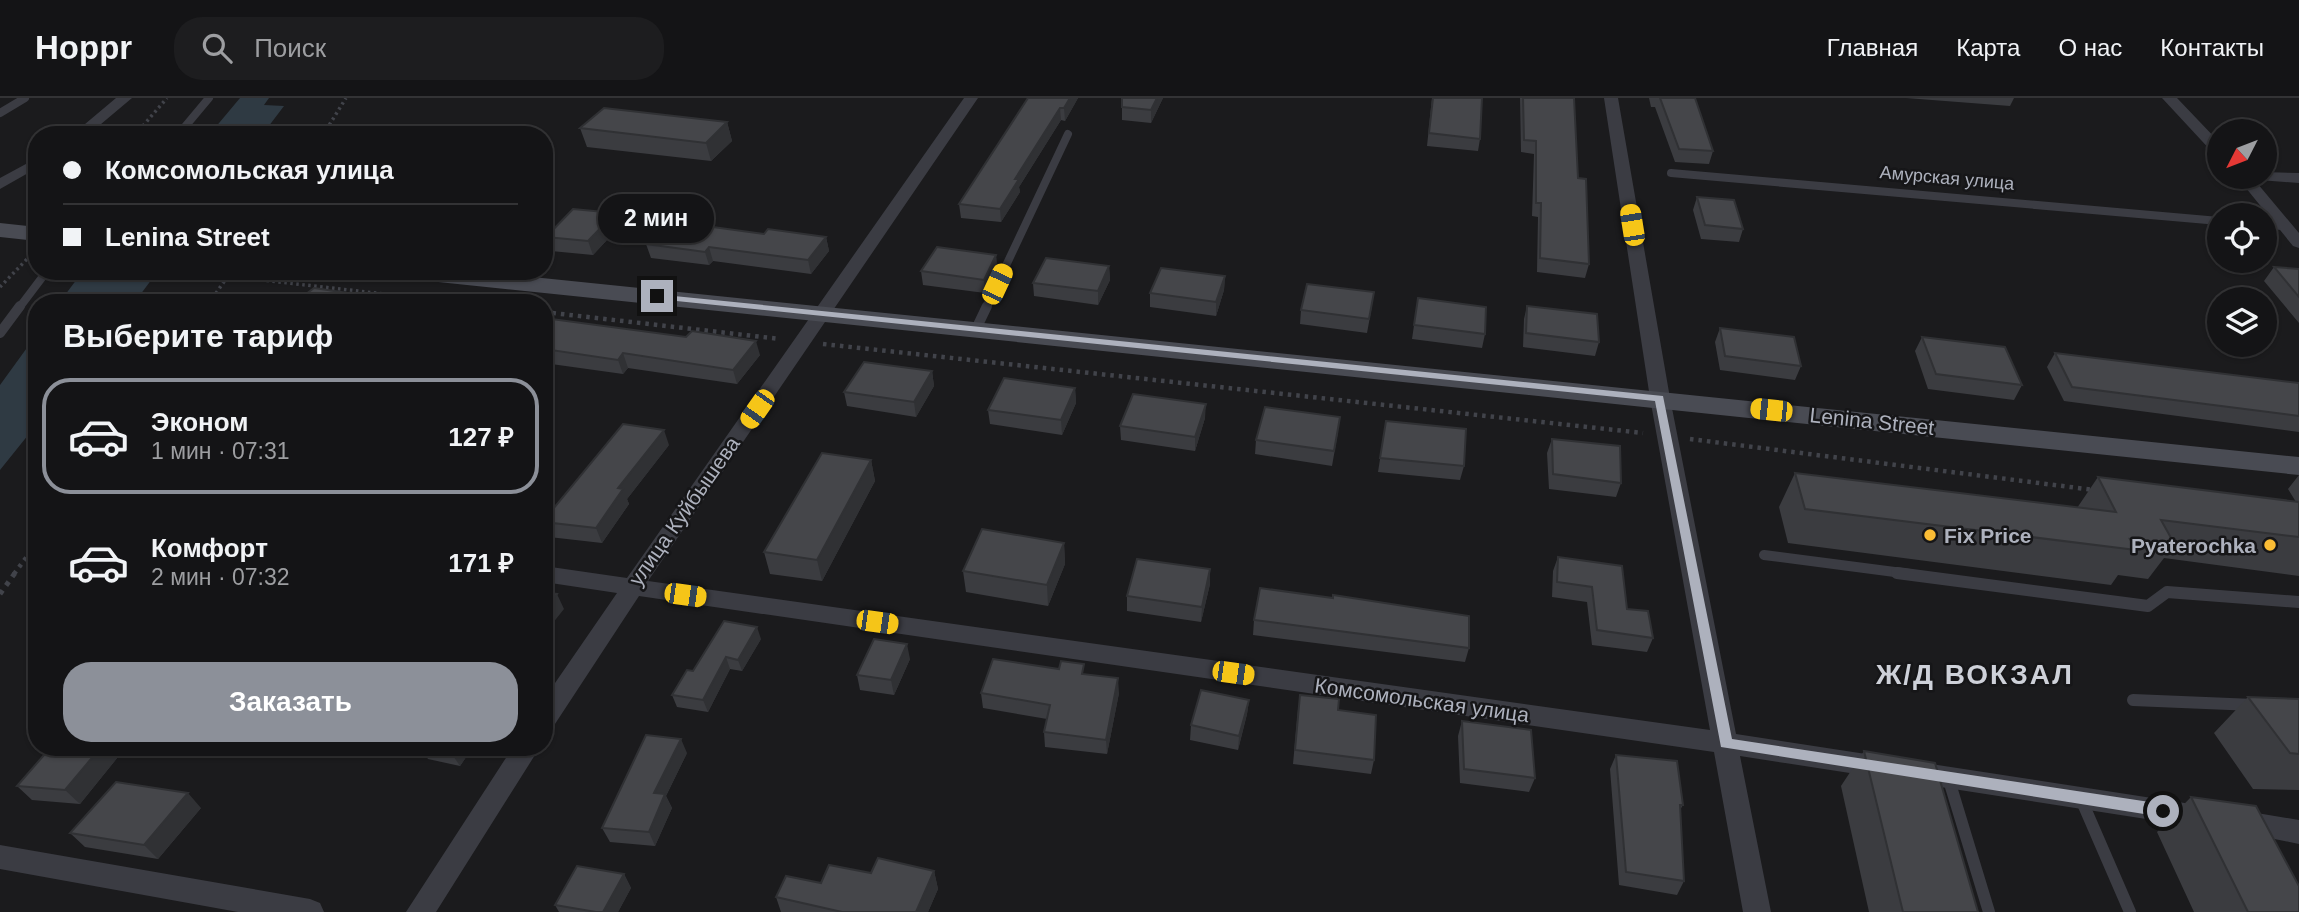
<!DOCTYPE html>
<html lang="ru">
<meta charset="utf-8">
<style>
:root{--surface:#141416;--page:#1d1d1f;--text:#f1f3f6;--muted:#9d9ea1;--line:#333335;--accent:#8c9099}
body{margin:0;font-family:Helvetica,sans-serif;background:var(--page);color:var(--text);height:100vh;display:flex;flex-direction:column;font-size:26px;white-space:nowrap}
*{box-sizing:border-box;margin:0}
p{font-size:23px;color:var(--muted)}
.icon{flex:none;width:38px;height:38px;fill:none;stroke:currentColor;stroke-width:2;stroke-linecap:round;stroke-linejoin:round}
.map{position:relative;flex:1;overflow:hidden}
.drawer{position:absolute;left:28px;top:196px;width:525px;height:462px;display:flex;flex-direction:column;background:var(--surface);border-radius:28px;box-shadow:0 2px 5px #0004,0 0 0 2px var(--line)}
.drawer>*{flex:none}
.top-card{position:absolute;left:28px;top:28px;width:525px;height:154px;border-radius:28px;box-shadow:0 2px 5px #0004,0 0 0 2px var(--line);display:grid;align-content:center;height:154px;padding:0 35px;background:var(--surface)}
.needle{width:46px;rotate:228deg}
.tools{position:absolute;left:2207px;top:21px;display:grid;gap:14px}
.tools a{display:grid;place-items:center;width:70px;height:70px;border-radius:50%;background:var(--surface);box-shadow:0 2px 5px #0004,0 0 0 2px var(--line);font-size:35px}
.end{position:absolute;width:32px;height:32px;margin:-16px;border:9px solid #adb1bd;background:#111;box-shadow:0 0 0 4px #111}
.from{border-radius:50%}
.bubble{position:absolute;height:49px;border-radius:24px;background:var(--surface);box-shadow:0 2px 5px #0004,0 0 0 2px var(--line);font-size:23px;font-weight:800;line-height:49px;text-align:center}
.car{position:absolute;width:21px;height:42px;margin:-21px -10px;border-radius:9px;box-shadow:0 0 5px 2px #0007;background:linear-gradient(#f5c518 24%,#345 0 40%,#f5c518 0 76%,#345 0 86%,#f5c518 0)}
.top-card b{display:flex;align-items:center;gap:24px;height:66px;font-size:26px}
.top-card b+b{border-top:2px solid var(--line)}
.top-card i{width:18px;height:18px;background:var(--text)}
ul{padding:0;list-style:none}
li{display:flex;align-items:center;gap:21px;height:116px;margin:0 14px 10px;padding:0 21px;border:4px solid transparent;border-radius:28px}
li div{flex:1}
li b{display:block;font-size:26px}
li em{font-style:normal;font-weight:800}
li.active{border-color:var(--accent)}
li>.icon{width:63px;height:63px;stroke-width:1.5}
h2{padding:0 35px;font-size:32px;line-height:84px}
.button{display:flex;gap:14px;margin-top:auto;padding:14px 35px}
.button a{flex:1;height:80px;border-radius:28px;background:var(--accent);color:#fff;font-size:28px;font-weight:800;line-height:80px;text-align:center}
header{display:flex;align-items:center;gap:42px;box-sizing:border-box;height:98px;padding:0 35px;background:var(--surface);border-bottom:2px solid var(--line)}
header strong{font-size:33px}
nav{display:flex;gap:38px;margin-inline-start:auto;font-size:24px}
.search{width:490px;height:63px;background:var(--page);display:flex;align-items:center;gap:18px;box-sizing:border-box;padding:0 24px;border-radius:28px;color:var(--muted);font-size:26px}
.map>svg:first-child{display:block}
.water{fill:#2f3a43}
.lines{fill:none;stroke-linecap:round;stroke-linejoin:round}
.path-far2{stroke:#41434a;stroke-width:3.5;stroke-dasharray:2.5 3.5;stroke-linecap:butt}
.path-far1{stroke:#41434a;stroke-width:4.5;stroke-dasharray:3.5 5;stroke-linecap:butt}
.path{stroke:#41434a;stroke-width:5;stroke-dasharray:4.5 6;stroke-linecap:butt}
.lane-far2{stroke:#3b3c43;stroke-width:8}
.lane-far1{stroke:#3b3c43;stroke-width:10}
.lane{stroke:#3b3c43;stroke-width:12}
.street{fill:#3b3c43;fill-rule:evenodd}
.secondary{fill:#494b53;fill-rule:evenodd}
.wall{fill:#3b3c40}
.shaded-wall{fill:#303134}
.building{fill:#45464a;stroke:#303134;stroke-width:2}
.route{fill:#adb1bd}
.poi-dot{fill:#fbbd35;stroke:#161618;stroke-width:2.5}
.labels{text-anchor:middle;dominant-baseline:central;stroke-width:5;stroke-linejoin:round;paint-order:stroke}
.far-street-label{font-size:18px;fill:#adb1bd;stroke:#161618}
.street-label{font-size:21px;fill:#adb1bd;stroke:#161618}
.poi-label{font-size:21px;font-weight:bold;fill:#adb1bd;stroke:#161618;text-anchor:start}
.district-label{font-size:28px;font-weight:bold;letter-spacing:2px;fill:#ced1d9;stroke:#161618}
</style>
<header>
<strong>Hoppr</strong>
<div class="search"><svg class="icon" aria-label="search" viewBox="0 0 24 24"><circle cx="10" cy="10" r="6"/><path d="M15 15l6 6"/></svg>Поиск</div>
<nav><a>Главная</a><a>Карта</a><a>О нас</a><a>Контакты</a></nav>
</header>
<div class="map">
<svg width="2299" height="814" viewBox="0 0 2299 814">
<rect width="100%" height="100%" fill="#1b1b1d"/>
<path class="water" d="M 240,0 L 269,0 L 264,7 L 284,8 L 262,37 L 209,37 Z
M 83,173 L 158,173 L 134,205 L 59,205 Z
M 37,236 L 37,326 L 0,372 L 0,287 Z"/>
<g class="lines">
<path class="path-far2" d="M 135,37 L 167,0
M 323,37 L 346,0
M 183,173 L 463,205
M 0,189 L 30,158
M 209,205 L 228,178"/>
<path class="path-far1" d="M 544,214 L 780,241
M 823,246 L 1643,335
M 1690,341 L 2094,392
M 14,476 L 37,445"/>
<path class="path" d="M 0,496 L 15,475"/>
<path class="lane-far2" d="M 0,15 L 25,0
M 178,37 L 209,0
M 1671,75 L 2219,123
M 2264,127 L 2284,128
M 19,210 L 47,173
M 986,210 L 1068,36"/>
<path class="lane-far1" d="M 976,231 L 987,208
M 0,235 L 20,208
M 1764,457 L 1910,476"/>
<path class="lane" d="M 1897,475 L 2148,508 L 2167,494 L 2299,504
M 2133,602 L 2254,607
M 1948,679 L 1989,814
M 2081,701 L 2130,814"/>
<path class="street" d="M 116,0 L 132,0 L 88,37 L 72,37 Z
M 964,0 L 978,0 L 648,483 L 1710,632 L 1650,300 L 1604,0 L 1618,0 L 1670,300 L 1736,636 L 2204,708 L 2213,711 L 2217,719 L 2213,727 L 2204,730 L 1740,658 L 1771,814 L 1743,814 L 1714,654 L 639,498 L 553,629 L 544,632 L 544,601 L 617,495 L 544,484 L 544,468 L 627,480 Z
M 2162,0 L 2177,0 L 2219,44 L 2219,57 L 2214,56 Z
M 37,60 L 37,70 L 0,91 L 0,80 Z
M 2264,74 L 2299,75 L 2299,85 L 2259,82 L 2257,79 L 2264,79 Z
M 2237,79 L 2252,79 L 2299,135 L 2299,150 L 2293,148 Z
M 513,649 L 540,649 L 436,814 L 406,814 Z
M 2239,712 L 2299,722 L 2299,746 L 2230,732 L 2226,724 L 2230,716 Z
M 0,747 L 310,801 L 320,805 L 324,814 L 238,814 L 0,771 Z"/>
<path class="secondary" d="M 0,125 L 37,129 L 37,143 L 0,139 Z
M 388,173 L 473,173 L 2299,359 L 2299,377 L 400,180 L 392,178 Z"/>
</g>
<path class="wall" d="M 1028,0 L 1078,0 L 1065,23 L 1061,22 L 1019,89 L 1020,94 L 1001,124 L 961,120 L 959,106 Z
M 1122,0 L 1163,0 L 1151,25 L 1122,22 Z
M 1432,0 L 1482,0 L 1480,41 L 1478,53 L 1427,48 Z
M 1520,0 L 1574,0 L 1578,80 L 1589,166 L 1585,180 L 1537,174 L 1538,119 L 1532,118 L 1534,56 L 1521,54 Z
M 1649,0 L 1695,0 L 1713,53 L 1709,66 L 1675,64 L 1655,9 L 1651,9 Z
M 1906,0 L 2014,0 L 2010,8 Z
M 727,24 L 732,43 L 711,63 L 587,49 L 580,30 Z
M 1697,99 L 1743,131 L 1739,144 L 1701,141 L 1693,112 Z
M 615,115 L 619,129 L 593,157 L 551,153 L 546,139 Z
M 764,136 L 826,139 L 829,153 L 811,176 L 713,163 L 709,167 L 651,160 L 646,146 Z
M 996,157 L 997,171 L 985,195 L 923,187 L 921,173 Z
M 1109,168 L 1110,182 L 1098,207 L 1034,198 L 1033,185 Z
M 2274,169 L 2299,171 L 2299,225 L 2264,183 Z
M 1225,178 L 1224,192 L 1216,218 L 1150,209 L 1150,195 Z
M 1418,200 L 1485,236 L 1482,250 L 1412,241 Z
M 1372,208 L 1367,235 L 1300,226 L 1301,212 Z
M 1527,208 L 1599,244 L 1595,258 L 1523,249 L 1524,221 Z
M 544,220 L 760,257 L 737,286 L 628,270 L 623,276 L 544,265 Z
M 1720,230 L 1801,268 L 1795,282 L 1720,272 L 1715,244 Z
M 1922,239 L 2022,287 L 2014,302 L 1928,291 L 1915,253 Z
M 2055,255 L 2299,285 L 2299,334 L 2064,303 L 2047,269 Z
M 932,273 L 934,288 L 916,319 L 847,308 L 844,294 Z
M 1075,290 L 1076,305 L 1062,337 L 990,326 L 988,312 Z
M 1205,320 L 1195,353 L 1121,342 L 1120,328 Z
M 1386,323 L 1464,368 L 1460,382 L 1378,374 Z
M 1338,334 L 1332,368 L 1255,356 L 1256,342 Z
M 1552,341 L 1621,385 L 1616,399 L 1549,391 L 1547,355 Z
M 669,347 L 627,401 L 629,406 L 602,445 L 549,439 L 544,428 L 544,422 Z
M 871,362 L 875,383 L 822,483 L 770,476 L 764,454 Z
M 1795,375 L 2077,410 L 2098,379 L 2296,404 L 2288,391 L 2299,377 L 2299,478 L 2164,460 L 2148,481 L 2118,477 L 2111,487 L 1788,445 L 1779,409 Z
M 1064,445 L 1065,466 L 1048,508 L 966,494 L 963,473 Z
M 1558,459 L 1627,511 L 1653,540 L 1647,554 L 1592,547 L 1587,504 L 1552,499 L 1553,473 Z
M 1210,471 L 1210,486 L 1201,524 L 1127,513 L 1127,498 Z
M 1333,500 L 1469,550 L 1465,564 L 1253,537 L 1254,522 Z
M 761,541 L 742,573 L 730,571 L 708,614 L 677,609 L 672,597 L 693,573 Z
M 910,561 L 894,597 L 860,592 L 857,577 Z
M 1085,576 L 1119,595 L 1107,656 L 1045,649 L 1044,634 L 1047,621 L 983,610 L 981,595 Z
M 2248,599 L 2299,601 L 2299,692 L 2253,691 L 2214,635 Z
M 1249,602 L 1247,616 L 1238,652 L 1190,642 L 1191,627 Z
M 1298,611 L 1338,612 L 1374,662 L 1371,676 L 1293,666 Z
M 1462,623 L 1535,680 L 1529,694 L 1460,685 L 1458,638 Z
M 51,649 L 126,649 L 80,706 L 32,702 L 17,688 Z
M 420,649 L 473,649 L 460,668 L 428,661 Z
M 1864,653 L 1978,814 L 1869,814 L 1841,688 Z
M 687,655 L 666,698 L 672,710 L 655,748 L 610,744 L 602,730 Z
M 1616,657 L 1683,707 L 1680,712 L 1684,783 L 1677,797 L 1619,787 L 1610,671 Z
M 2191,699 L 2299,814 L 2194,814 L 2157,734 Z
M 201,710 L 158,761 L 85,749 L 70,735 Z
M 934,773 L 938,791 L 928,814 L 781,814 L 776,799 L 821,785 L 871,775 Z
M 624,776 L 631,790 L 618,814 L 559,814 L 555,807 Z"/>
<path class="shaded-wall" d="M 1070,0 L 1078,0 L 1065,23 L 1064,10 Z
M 1157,0 L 1163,0 L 1151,25 L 1151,12 Z
M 1060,10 L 1061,22 L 1019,89 L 1020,94 L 1001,124 L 1000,111 L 1015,81 Z
M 727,24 L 732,43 L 711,63 L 706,45 Z
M 615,115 L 619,129 L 593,157 L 588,143 Z
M 826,139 L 829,153 L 811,176 L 808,162 Z
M 709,149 L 713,163 L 709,167 L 705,154 Z
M 996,157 L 997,171 L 985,195 L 984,182 Z
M 1109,168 L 1110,182 L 1098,207 L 1098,193 Z
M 1225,178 L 1224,192 L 1216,218 L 1216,204 Z
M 756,243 L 760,257 L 737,286 L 733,272 Z
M 623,255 L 628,270 L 623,276 L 618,262 Z
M 932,273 L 934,288 L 916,319 L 914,304 Z
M 1075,290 L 1076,305 L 1062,337 L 1061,322 Z
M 1206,306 L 1205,320 L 1195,353 L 1195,339 Z
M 664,332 L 669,347 L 627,401 L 629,406 L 602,445 L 596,430 L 618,390 Z
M 871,362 L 875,383 L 822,483 L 817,462 Z
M 1064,445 L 1065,466 L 1048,508 L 1047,487 Z
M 1210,471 L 1210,486 L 1201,524 L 1202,509 Z
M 557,496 L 564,511 L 544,536 L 544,513 Z
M 757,529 L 761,541 L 742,573 L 738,562 Z
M 907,546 L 910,561 L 894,597 L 891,582 Z
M 726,559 L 730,571 L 708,614 L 703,602 Z
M 1118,580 L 1119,595 L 1107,656 L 1106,642 Z
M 1249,602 L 1247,616 L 1238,652 L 1239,638 Z
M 681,641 L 687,655 L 666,698 L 672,710 L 655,748 L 649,734 L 654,695 Z
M 101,649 L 126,649 L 80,706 L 65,692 Z
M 454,649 L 473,649 L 460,668 L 450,653 Z
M 188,695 L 201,710 L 158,761 L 144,747 Z
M 934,773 L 938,791 L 928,814 L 916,814 Z
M 624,776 L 631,790 L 618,814 L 603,814 Z"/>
<path class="building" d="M 1028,0 L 1070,0 L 1064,10 L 1060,10 L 1015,81 L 1019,81 L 1000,111 L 959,106 Z
M 1122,0 L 1157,0 L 1151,12 L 1122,9 Z
M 1433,0 L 1482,0 L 1480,41 L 1429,35 Z
M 1523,0 L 1574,0 L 1578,80 L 1586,81 L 1589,166 L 1540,160 L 1541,105 L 1536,105 L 1536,43 L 1524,42 Z
M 1660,0 L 1695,0 L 1713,53 L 1679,51 Z
M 604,10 L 727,24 L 706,45 L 580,30 Z
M 1697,99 L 1734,102 L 1743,131 L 1705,127 Z
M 573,111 L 615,115 L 588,143 L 546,139 Z
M 669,123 L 764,136 L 768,131 L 826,139 L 808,162 L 709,149 L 705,154 L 646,146 Z
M 937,149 L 996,157 L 984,182 L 921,173 Z
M 1046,160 L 1109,168 L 1098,193 L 1033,185 Z
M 2274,169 L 2299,171 L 2299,199 Z
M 1161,170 L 1225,178 L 1216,204 L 1150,195 Z
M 1307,186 L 1374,194 L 1369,221 L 1301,212 Z
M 314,190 L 415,205 L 294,205 Z
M 1418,200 L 1486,209 L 1485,236 L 1414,227 Z
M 1527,208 L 1597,216 L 1599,244 L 1526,235 Z
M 544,220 L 686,239 L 692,233 L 756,243 L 733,272 L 623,255 L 618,262 L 544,251 Z
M 1720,230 L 1794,239 L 1801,268 L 1725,258 Z
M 1922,239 L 2005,249 L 2022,287 L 1936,276 Z
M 2055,255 L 2299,285 L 2299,318 L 2072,289 Z
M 864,264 L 932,273 L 914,304 L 844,294 Z
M 1004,280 L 1075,290 L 1061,322 L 988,312 Z
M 1133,296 L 1206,306 L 1195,339 L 1120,328 Z
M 1265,309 L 1340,319 L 1334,353 L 1256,342 Z
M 1386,323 L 1466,331 L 1464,368 L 1380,360 Z
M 623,326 L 664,332 L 618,390 L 623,391 L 596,430 L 544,424 L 544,422 Z
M 1552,341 L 1620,348 L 1621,385 L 1553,376 Z
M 822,355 L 871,362 L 817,462 L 764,454 Z
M 1795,375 L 2116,414 L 2098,379 L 2299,404 L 2299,439 L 2161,422 L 2175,447 L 2130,441 L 2136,452 L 1805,411 Z
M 982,431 L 1064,445 L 1047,487 L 963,473 Z
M 1558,459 L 1622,468 L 1627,511 L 1648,513 L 1653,540 L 1597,532 L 1592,489 L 1557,484 Z
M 1137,461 L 1210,471 L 1202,509 L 1127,498 Z
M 1260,490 L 1333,500 L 1333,497 L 1469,518 L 1469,550 L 1254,522 Z
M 544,494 L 557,496 L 544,513 Z
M 724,523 L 757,529 L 738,562 L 726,559 L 703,602 L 672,597 L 687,572 L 693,573 Z
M 874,541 L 907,546 L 891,582 L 857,577 Z
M 993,561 L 1059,571 L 1061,563 L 1084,566 L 1082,576 L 1118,580 L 1106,642 L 1044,634 L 1050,607 L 981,595 Z
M 1201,592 L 1249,602 L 1239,638 L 1191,627 Z
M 1300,597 L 1339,601 L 1338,612 L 1376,617 L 1374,662 L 1295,652 Z
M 2248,599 L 2299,601 L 2299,656 L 2290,655 Z
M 1462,623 L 1531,632 L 1535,680 L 1464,671 Z
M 646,637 L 681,641 L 654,695 L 665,696 L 649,734 L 602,730 Z
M 51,649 L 101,649 L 65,692 L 17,688 Z
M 430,649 L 454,649 L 450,653 Z
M 1864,653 L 1935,665 L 1978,814 L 1903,814 Z
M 1616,657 L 1677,663 L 1683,707 L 1680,707 L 1684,783 L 1626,774 Z
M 116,684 L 188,695 L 144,747 L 70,735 Z
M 2191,699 L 2256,708 L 2299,788 L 2299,814 L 2248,814 Z
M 878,760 L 934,773 L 916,814 L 842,814 L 776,799 L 786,778 L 821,785 L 829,767 L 871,775 Z
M 577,768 L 624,776 L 603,814 L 596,814 L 555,807 Z"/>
<path class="route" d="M 654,196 L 1663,298 L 1732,641 L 2163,706 L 2170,713 L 2163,719 L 1721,649 L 1655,303 L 657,201 L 654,200 Z"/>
<g class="poi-dot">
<circle cx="1930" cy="437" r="7"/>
<circle cx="2270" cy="447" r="7"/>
</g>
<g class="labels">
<g class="far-street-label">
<text transform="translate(1947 80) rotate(5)">Амурская улица</text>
</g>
<g class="street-label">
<text transform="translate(1872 323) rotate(6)">Lenina Street</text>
<text transform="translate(684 413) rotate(-55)">улица Куйбышева</text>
<text transform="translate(1422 602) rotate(8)">Комсомольская улица</text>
</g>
<g class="poi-label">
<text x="1944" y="437">Fix Price</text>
<text x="2256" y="447" text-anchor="end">Pyaterochka</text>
</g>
<g class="district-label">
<text x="1975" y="576">Ж/Д ВОКЗАЛ</text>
</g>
</g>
</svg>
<div class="tools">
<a><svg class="needle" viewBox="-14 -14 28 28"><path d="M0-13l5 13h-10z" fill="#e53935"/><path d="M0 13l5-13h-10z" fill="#9d9ea1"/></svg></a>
<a><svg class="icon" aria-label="locate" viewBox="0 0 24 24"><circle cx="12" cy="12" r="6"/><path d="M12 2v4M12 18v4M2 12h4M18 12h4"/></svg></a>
<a><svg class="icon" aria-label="layers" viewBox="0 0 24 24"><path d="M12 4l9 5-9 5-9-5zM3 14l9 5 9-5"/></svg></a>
</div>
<i class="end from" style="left:2163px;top:713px"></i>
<i class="end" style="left:657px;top:198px"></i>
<div class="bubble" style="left:598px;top:96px;width:116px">2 мин</div>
<i class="car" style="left:1632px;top:127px;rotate:351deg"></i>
<i class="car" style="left:997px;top:186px;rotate:25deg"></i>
<i class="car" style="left:757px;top:311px;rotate:215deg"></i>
<i class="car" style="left:1771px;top:312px;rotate:276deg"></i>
<i class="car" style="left:685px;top:497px;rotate:98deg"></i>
<i class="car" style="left:877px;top:524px;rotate:98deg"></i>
<i class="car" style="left:1233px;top:575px;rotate:98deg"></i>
<div class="top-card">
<b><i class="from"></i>Комсомольская улица</b>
<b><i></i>Lenina Street</b>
</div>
<section class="drawer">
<h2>Выберите тариф</h2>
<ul>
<li class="active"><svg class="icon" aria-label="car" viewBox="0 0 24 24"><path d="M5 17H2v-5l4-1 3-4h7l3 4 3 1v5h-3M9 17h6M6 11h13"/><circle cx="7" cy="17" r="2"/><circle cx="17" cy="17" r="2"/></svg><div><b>Эконом</b><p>1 мин · 07:31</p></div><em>127 ₽</em></li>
<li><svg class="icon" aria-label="car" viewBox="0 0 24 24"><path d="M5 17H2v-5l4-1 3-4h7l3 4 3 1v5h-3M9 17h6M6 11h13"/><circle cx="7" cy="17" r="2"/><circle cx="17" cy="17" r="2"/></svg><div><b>Комфорт</b><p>2 мин · 07:32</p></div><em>171 ₽</em></li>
</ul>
<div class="button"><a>Заказать</a></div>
</section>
</div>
